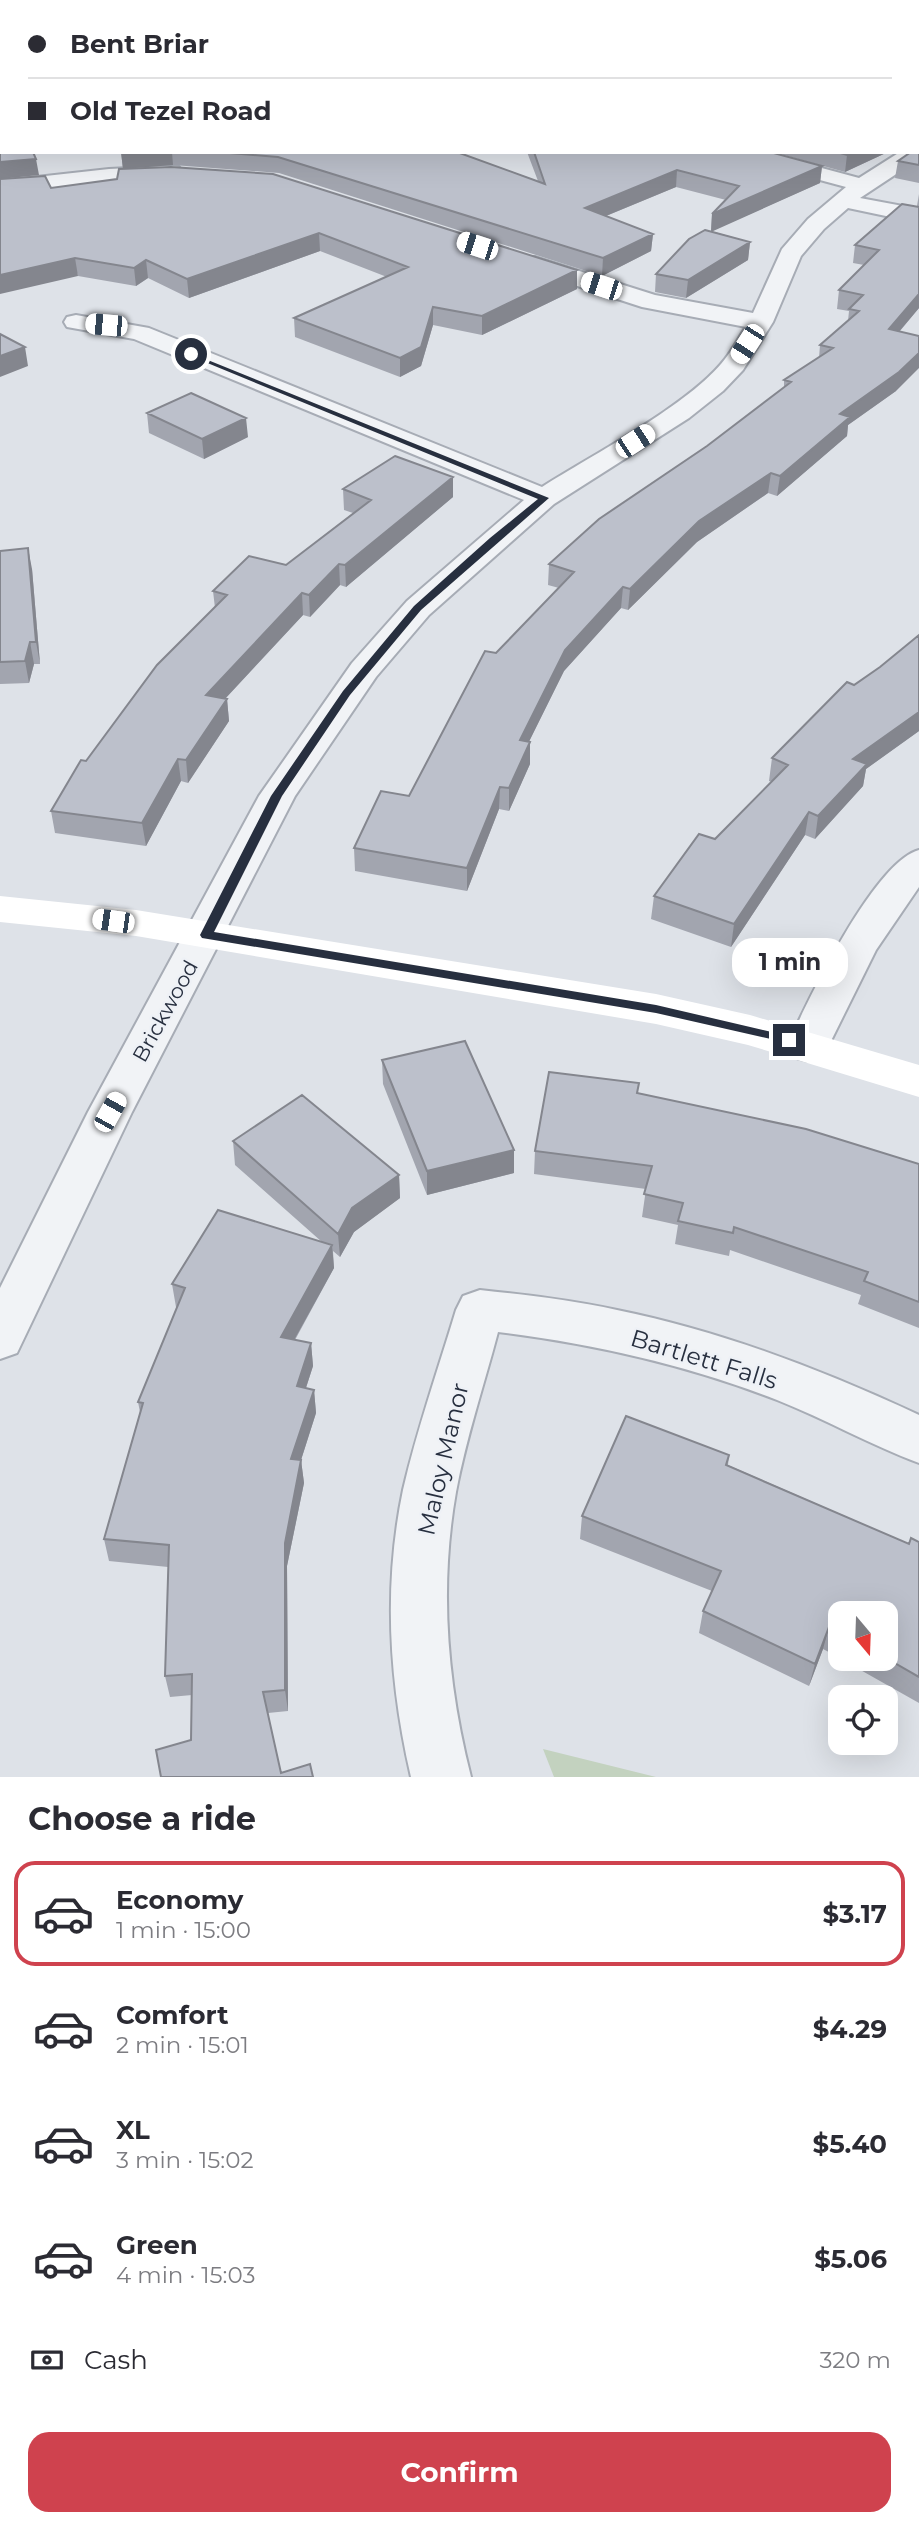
<!DOCTYPE html>
<meta charset="utf-8">
<style>
:root{--surface:#fff;--page:#f2f2f3;--text:#2b2b33;--muted:#7c7c81;--line:#e1e1e2;--accent:#cf424e}
body{margin:0;font-family:Montserrat,sans-serif;background:var(--page);color:var(--text);height:100vh;display:flex;flex-direction:column;font-size:26px;white-space:nowrap}
*{box-sizing:border-box;margin:0}
p{font-size:23px;color:var(--muted)}
.icon{flex:none;width:38px;height:38px;fill:none;stroke:currentColor;stroke-width:2;stroke-linecap:round;stroke-linejoin:round}
.map{position:relative;height:1777px;overflow:hidden}
.details{display:flex;flex-direction:column;background:var(--surface);flex:1}
.details>*{flex:none}
.hud{position:absolute;left:0px;top:0px;width:920px;height:154px;box-shadow:0 7px 28px #0002;display:grid;align-content:center;height:154px;padding:0 28px;background:var(--surface)}
.needle{width:46px;rotate:161deg}
.buttons{position:absolute;left:828px;top:1601px;display:grid;gap:14px}
.buttons a{display:grid;place-items:center;width:70px;height:70px;border-radius:14px;background:var(--surface);box-shadow:0 7px 28px #0002;font-size:35px}
.end{position:absolute;width:32px;height:32px;margin:-16px;border:9px solid #272f3f;background:#fff;box-shadow:0 0 0 4px #fff}
.from{border-radius:50%}
.bubble{position:absolute;height:49px;border-radius:21px;background:var(--surface);box-shadow:0 7px 28px #0002;font-size:23px;font-weight:700;line-height:49px;text-align:center}
.car{position:absolute;width:21px;height:42px;margin:-21px -10px;border-radius:9px;box-shadow:0 0 5px 2px #0007;background:linear-gradient(#fff 24%,#345 0 40%,#fff 0 76%,#345 0 86%,#fff 0)}
.hud b{display:flex;align-items:center;gap:24px;height:66px;font-size:26px}
.hud b+b{border-top:2px solid var(--line)}
.hud i{width:18px;height:18px;background:var(--text)}
ul{padding:0;list-style:none}
li{display:flex;align-items:center;gap:21px;height:105px;margin:0 14px 10px;padding:0 14px;border:4px solid transparent;border-radius:21px}
li div{flex:1}
li b{display:block;font-size:26px}
li em{font-style:normal;font-weight:700}
li.active{border-color:var(--accent)}
li>.icon{width:63px;height:63px;stroke-width:1.5}
h2{padding:0 28px;font-size:32px;line-height:84px}
.pay{display:flex;align-items:center;gap:18px;height:77px;padding:0 28px;font-size:26px}
.pay p{margin-inline-start:auto}
.button{display:flex;gap:14px;margin-top:auto;padding:14px 28px}
.button a{flex:1;height:80px;border-radius:21px;background:var(--accent);color:#fff;font-size:28px;font-weight:700;line-height:80px;text-align:center}
.map>svg:first-child{display:block}
.green{fill:#c3d2bf}
.lines{fill:none;stroke-linecap:round;stroke-linejoin:round}
.street-casing{stroke:#a7acb5;stroke-width:4}
.street{fill:#f1f3f6;fill-rule:evenodd}
.secondary{fill:#fff;fill-rule:evenodd}
.wall{fill:#a2a5af}
.shaded-wall{fill:#84868e}
.building{fill:#bcc0cb;stroke:#84868e;stroke-width:2}
.route{fill:#272f3f}
.labels{text-anchor:middle;dominant-baseline:central;stroke-width:5;stroke-linejoin:round;paint-order:stroke}
.street-label{font-size:21px;fill:#272f3f;stroke:#eef1f6}
.near-street-label{font-size:24px;fill:#272f3f;stroke:#eef1f6}
</style>
<div class="map">
<svg width="919" height="1777" viewBox="0 0 919 1777">
<rect width="100%" height="100%" fill="#dee2e8"/>
<path class="green" d="M 543,1749 L 656,1777 L 554,1777 Z"/>
<g class="lines">
<g class="street-casing">
<path id="street" d="M 0,74 L 2,74 L 2,86 L 0,86 Z
M 919,147 L 919,159 L 860,198 L 919,209 L 919,223 L 848,208 L 824,229 L 801,256 L 773,322 L 743,370 L 723,391 L 689,418 L 554,504 L 429,615 L 376,677 L 295,796 L 132,1112 L 17,1353 L 0,1359 L 0,1288 L 88,1112 L 259,796 L 352,663 L 407,601 L 524,500 L 134,339 L 67,327 L 64,322 L 67,317 L 76,315 L 149,328 L 542,487 C 592,455 691,404 725,359 C 733,349 739,337 746,327 L 642,307 L 519,267 L 515,262 L 519,257 L 535,257 L 655,295 L 753,313 L 782,249 L 808,219 L 846,187 L 730,156 L 727,152 L 762,152 L 859,178 L 900,152 L 919,152 Z
M 171,166 L 179,167 L 182,172 L 179,177 L 0,195 L 0,181 L 109,169 Z
M 919,850 L 919,887 L 876,950 L 823,1057 L 808,1061 L 793,1057 L 787,1046 C 807,1002 874,862 919,850 Z
M 480,1290 C 526,1295 572,1300 617,1310 C 721,1331 823,1370 919,1415 L 919,1463 C 871,1445 825,1419 777,1400 C 687,1365 595,1344 498,1332 C 484,1385 466,1438 456,1492 C 439,1588 447,1683 471,1777 L 411,1777 C 389,1682 383,1586 403,1490 C 417,1429 438,1370 456,1310 L 463,1296 Z"/>
</g>
<use href="#street" class="street"/>
<path class="secondary" d="M 0,896 L 136,910 L 656,994 L 750,1015 L 919,1065 L 919,1097 L 748,1045 L 656,1024 L 136,936 L 0,922 Z"/>
</g>
<path class="wall" d="M 0,0 L 919,0 L 919,183 L 895,178 L 898,161 L 919,152 L 919,2 L 2,2 L 2,42 L 0,42 Z
M 0,49 L 2,52 L 2,73 L 0,73 Z
M 121,152 L 457,152 L 538,181 L 527,152 L 770,152 L 822,166 L 820,183 L 711,231 L 750,242 L 748,260 L 686,298 L 655,292 L 656,274 L 711,231 L 712,214 L 726,200 L 676,187 L 606,216 L 653,234 L 651,251 L 602,276 L 279,173 L 173,165 L 134,168 L 577,289 L 482,335 L 433,325 L 421,366 L 400,377 L 295,337 L 294,318 L 387,277 L 320,251 L 189,298 L 148,278 L 136,286 L 78,276 L 51,188 L 117,179 L 123,169 Z
M 773,152 L 888,152 L 845,172 Z
M 919,194 L 919,308 L 900,331 L 896,391 L 848,425 L 847,436 L 777,496 L 768,493 L 697,542 L 628,610 L 621,608 L 564,671 L 529,741 L 530,742 L 530,764 L 509,811 L 499,809 L 467,891 L 355,871 L 354,848 L 409,796 L 496,653 L 559,588 L 548,585 L 549,564 L 707,446 L 784,388 L 784,380 L 819,358 L 820,345 L 848,321 L 849,311 L 837,309 L 839,290 L 864,265 L 853,263 L 855,245 L 918,207 L 917,206 Z
M 147,413 L 248,437 L 204,459 L 149,433 Z
M 453,477 L 453,497 L 346,587 L 340,585 L 310,617 L 303,615 L 225,699 L 227,699 L 229,721 L 188,783 L 181,781 L 146,846 L 55,833 L 51,811 L 86,761 L 215,608 L 213,591 L 286,565 L 353,513 L 344,510 L 343,489 Z
M 0,551 L 32,569 L 40,664 L 34,664 L 29,683 L 0,684 Z
M 919,635 L 919,731 L 866,769 L 863,786 L 815,839 L 805,835 L 731,947 L 651,919 L 654,896 L 715,839 L 772,782 L 769,781 L 772,758 L 854,685 L 880,667 Z
M 382,1060 L 514,1173 L 427,1195 L 383,1084 Z
M 638,1093 L 919,1164 L 919,1328 L 858,1304 L 861,1295 L 730,1250 L 729,1256 L 675,1244 L 678,1225 L 642,1217 L 646,1189 L 534,1174 L 535,1151 Z
M 233,1141 L 399,1175 L 400,1198 L 354,1232 L 340,1257 L 333,1251 L 334,1268 L 295,1340 L 311,1343 L 313,1366 L 306,1388 L 314,1390 L 316,1413 L 301,1460 L 304,1483 L 287,1566 L 288,1711 L 268,1713 L 281,1773 L 313,1777 L 161,1777 L 191,1740 L 192,1695 L 170,1697 L 165,1676 L 168,1567 L 109,1561 L 104,1539 L 140,1412 L 138,1402 L 178,1307 L 176,1307 L 172,1284 L 322,1242 L 235,1165 Z
M 729,1455 L 728,1465 L 909,1544 L 919,1542 L 919,1703 L 841,1659 L 886,1659 L 840,1614 L 840,1658 L 823,1649 L 809,1686 L 699,1633 L 703,1611 L 712,1591 L 580,1539 L 582,1516 Z"/>
<path class="shaded-wall" d="M 121,152 L 172,152 L 173,165 L 123,169 Z
M 853,152 L 888,152 L 845,172 L 847,155 Z
M 36,159 L 39,175 L 0,179 L 0,162 Z
M 822,166 L 820,183 L 711,232 L 712,214 Z
M 677,170 L 676,187 L 584,225 L 585,208 Z
M 319,233 L 320,251 L 189,298 L 187,279 Z
M 653,234 L 651,251 L 602,276 L 603,258 Z
M 750,242 L 748,260 L 686,298 L 688,280 Z
M 75,258 L 78,276 L 0,294 L 0,275 Z
M 146,260 L 148,278 L 136,286 L 134,268 Z
M 577,270 L 577,289 L 482,335 L 482,316 Z
M 919,294 L 919,308 L 886,347 L 889,329 Z
M 433,307 L 433,325 L 421,366 L 400,377 L 400,358 Z
M 25,347 L 28,366 L 0,377 L 0,356 Z
M 919,353 L 919,368 L 896,391 L 848,425 L 847,436 L 777,496 L 780,476 L 840,414 Z
M 246,418 L 248,437 L 204,459 L 202,439 Z
M 771,473 L 768,493 L 697,542 L 628,610 L 630,589 L 699,521 Z
M 453,477 L 453,497 L 346,587 L 345,565 Z
M 28,548 L 32,569 L 40,664 L 36,642 Z
M 339,564 L 340,585 L 310,617 L 309,595 Z
M 623,587 L 621,608 L 564,671 L 519,762 L 520,740 L 565,650 Z
M 302,593 L 303,615 L 208,717 L 206,695 Z
M 30,642 L 34,664 L 29,683 L 25,661 Z
M 227,699 L 229,721 L 188,783 L 186,760 Z
M 919,712 L 919,731 L 866,769 L 863,786 L 815,839 L 818,816 L 853,759 Z
M 530,742 L 530,764 L 509,811 L 509,788 Z
M 178,759 L 181,781 L 146,846 L 142,823 Z
M 500,787 L 499,809 L 467,891 L 467,868 Z
M 809,812 L 805,835 L 731,947 L 734,924 Z
M 514,1150 L 514,1173 L 427,1195 L 427,1171 Z
M 399,1175 L 400,1198 L 354,1232 L 340,1257 L 338,1234 L 352,1208 Z
M 332,1245 L 334,1268 L 283,1360 L 281,1337 Z
M 311,1343 L 313,1366 L 299,1409 L 297,1386 Z
M 314,1390 L 316,1413 L 294,1482 L 291,1459 Z
M 301,1460 L 304,1483 L 287,1566 L 288,1711 L 285,1690 L 285,1543 Z
M 829,1627 L 823,1649 L 809,1686 L 815,1664 Z"/>
<path class="building" d="M 0,0 L 331,0 L 328,2 L 2,2 L 2,28 L 0,27 Z
M 332,0 L 919,0 L 919,123 L 919,2 L 332,2 Z
M 0,87 L 2,90 L 2,152 L 33,152 L 36,159 L 0,162 Z
M 919,147 L 919,165 L 898,161 L 911,152 L 919,152 Z
M 218,152 L 457,152 L 545,184 L 534,152 L 770,152 L 822,166 L 712,214 L 739,186 L 677,170 L 585,208 L 653,234 L 603,258 L 278,157 Z
M 837,152 L 853,152 L 847,155 Z
M 171,167 L 273,174 L 577,270 L 482,316 L 433,307 L 421,347 L 400,358 L 294,318 L 408,267 L 319,233 L 187,279 L 146,260 L 134,268 L 75,258 L 0,275 L 0,179 L 45,176 L 51,188 L 117,179 L 119,169 Z
M 902,204 L 919,207 L 919,294 L 889,329 L 919,336 L 919,353 L 899,372 L 840,414 L 850,417 L 780,476 L 771,473 L 699,521 L 630,589 L 623,587 L 565,650 L 520,740 L 530,742 L 509,788 L 500,787 L 467,868 L 354,848 L 381,791 L 409,796 L 485,651 L 496,653 L 574,572 L 549,564 L 599,519 L 707,446 L 791,382 L 784,380 L 833,348 L 820,345 L 859,311 L 849,309 L 863,295 L 839,290 L 879,250 L 855,245 Z
M 705,230 L 750,242 L 688,280 L 656,274 L 689,239 Z
M 0,334 L 25,347 L 0,356 Z
M 191,393 L 246,418 L 202,439 L 147,413 Z
M 395,456 L 453,477 L 345,565 L 339,564 L 309,595 L 302,593 L 206,695 L 227,699 L 186,760 L 178,759 L 142,823 L 51,811 L 81,760 L 86,761 L 157,665 L 227,595 L 213,591 L 249,556 L 286,565 L 371,500 L 343,489 Z
M 28,548 L 36,642 L 30,642 L 25,661 L 0,662 L 0,551 Z
M 919,635 L 919,712 L 853,759 L 867,764 L 818,816 L 809,812 L 734,924 L 654,896 L 699,834 L 715,839 L 788,765 L 772,758 L 847,682 L 854,685 L 880,667 Z
M 465,1041 L 514,1150 L 427,1171 L 382,1060 Z
M 549,1072 L 639,1083 L 637,1093 L 806,1129 L 919,1164 L 919,1302 L 864,1281 L 868,1272 L 734,1227 L 733,1233 L 678,1221 L 683,1203 L 644,1194 L 652,1166 L 535,1151 Z
M 302,1095 L 399,1175 L 352,1208 L 338,1234 L 233,1141 Z
M 218,1210 L 332,1245 L 281,1337 L 311,1343 L 297,1386 L 314,1390 L 291,1459 L 301,1460 L 285,1543 L 285,1690 L 263,1692 L 281,1773 L 310,1764 L 313,1777 L 161,1777 L 156,1750 L 191,1740 L 192,1674 L 165,1676 L 169,1545 L 104,1539 L 143,1403 L 138,1402 L 185,1288 L 172,1284 Z
M 626,1416 L 729,1455 L 726,1465 L 909,1544 L 911,1538 L 919,1542 L 919,1677 L 886,1658 L 886,1614 L 840,1614 L 840,1633 L 829,1627 L 815,1664 L 703,1611 L 721,1571 L 582,1516 Z"/>
<path class="route" d="M 188,352 L 549,498 L 421,610 L 350,695 L 282,796 L 214,932 L 656,1005 L 789,1036 L 795,1040 L 793,1044 L 656,1013 L 202,938 L 200,935 L 271,796 L 343,691 L 414,606 L 490,538 L 538,499 L 188,355 Z"/>
<g class="labels">
<g class="street-label">
<text transform="translate(165 1011) rotate(-61)">Brickwood</text>
</g>
<g class="near-street-label">
<text transform="translate(704 1359) rotate(17)">Bartlett Falls</text>
<text transform="translate(443 1459) rotate(-77)">Maloy Manor</text>
</g>
</g>
</svg>
<div class="buttons">
<a><svg class="needle" viewBox="-14 -14 28 28"><path d="M0-13l5 13h-10z" fill="#e53935"/><path d="M0 13l5-13h-10z" fill="#7c7c81"/></svg></a>
<a><svg class="icon" aria-label="locate" viewBox="0 0 24 24"><circle cx="12" cy="12" r="6"/><path d="M12 2v4M12 18v4M2 12h4M18 12h4"/></svg></a>
</div>
<i class="end from" style="left:191px;top:354px"></i>
<i class="end" style="left:789px;top:1040px"></i>
<div class="bubble" style="left:732px;top:938px;width:116px">1 min</div>
<i class="car" style="left:477px;top:246px;rotate:288deg"></i>
<i class="car" style="left:601px;top:286px;rotate:288deg"></i>
<i class="car" style="left:106px;top:325px;rotate:275deg"></i>
<i class="car" style="left:747px;top:344px;rotate:213deg"></i>
<i class="car" style="left:635px;top:441px;rotate:57deg"></i>
<i class="car" style="left:113px;top:921px;rotate:278deg"></i>
<i class="car" style="left:110px;top:1112px;rotate:29deg"></i>
<div class="hud">
<b><i class="from"></i>Bent Briar</b>
<b><i></i>Old Tezel Road</b>
</div>
</div>
<section class="details">
<h2>Choose a ride</h2>
<ul>
<li class="active"><svg class="icon" aria-label="car" viewBox="0 0 24 24"><path d="M5 17H2v-5l4-1 3-4h7l3 4 3 1v5h-3M9 17h6M6 11h13"/><circle cx="7" cy="17" r="2"/><circle cx="17" cy="17" r="2"/></svg><div><b>Economy</b><p>1 min · 15:00</p></div><em>$3.17</em></li>
<li><svg class="icon" aria-label="car" viewBox="0 0 24 24"><path d="M5 17H2v-5l4-1 3-4h7l3 4 3 1v5h-3M9 17h6M6 11h13"/><circle cx="7" cy="17" r="2"/><circle cx="17" cy="17" r="2"/></svg><div><b>Comfort</b><p>2 min · 15:01</p></div><em>$4.29</em></li>
<li><svg class="icon" aria-label="car" viewBox="0 0 24 24"><path d="M5 17H2v-5l4-1 3-4h7l3 4 3 1v5h-3M9 17h6M6 11h13"/><circle cx="7" cy="17" r="2"/><circle cx="17" cy="17" r="2"/></svg><div><b>XL</b><p>3 min · 15:02</p></div><em>$5.40</em></li>
<li><svg class="icon" aria-label="car" viewBox="0 0 24 24"><path d="M5 17H2v-5l4-1 3-4h7l3 4 3 1v5h-3M9 17h6M6 11h13"/><circle cx="7" cy="17" r="2"/><circle cx="17" cy="17" r="2"/></svg><div><b>Green</b><p>4 min · 15:03</p></div><em>$5.06</em></li>
</ul>
<div class="pay"><svg class="icon" aria-label="cash" viewBox="0 0 24 24"><path d="M3 7h18v10H3z"/><circle cx="12" cy="12" r="2"/></svg>Cash<p>320 m</p></div>
<div class="button"><a>Confirm</a></div>
</section>
